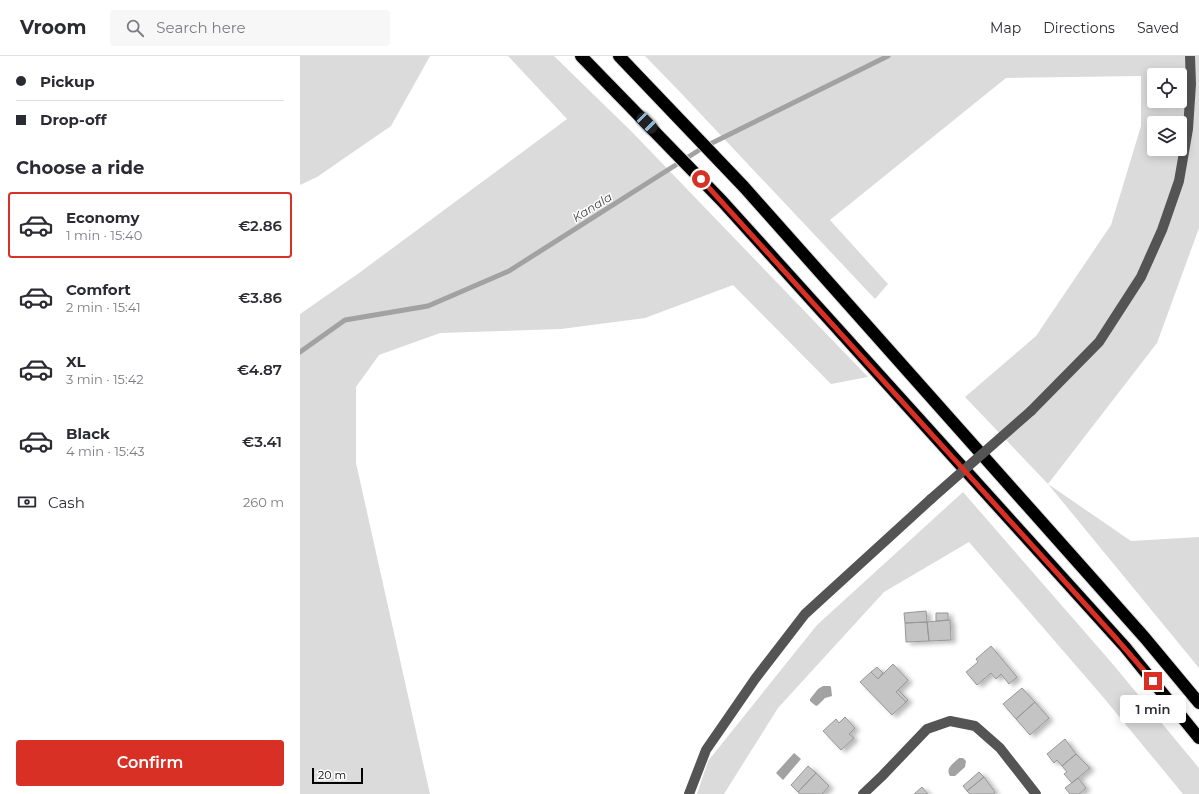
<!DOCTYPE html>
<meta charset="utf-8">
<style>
:root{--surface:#fff;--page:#f7f7f7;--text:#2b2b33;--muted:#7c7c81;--line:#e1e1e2;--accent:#d93025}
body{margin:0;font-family:Montserrat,sans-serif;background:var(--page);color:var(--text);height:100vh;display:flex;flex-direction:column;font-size:15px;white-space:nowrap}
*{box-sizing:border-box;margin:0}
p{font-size:13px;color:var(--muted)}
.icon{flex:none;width:22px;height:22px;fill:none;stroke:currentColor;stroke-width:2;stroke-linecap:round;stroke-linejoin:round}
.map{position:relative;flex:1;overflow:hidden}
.panel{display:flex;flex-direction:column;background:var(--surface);width:300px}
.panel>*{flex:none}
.guide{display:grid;align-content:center;height:88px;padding:0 16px;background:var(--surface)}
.controls{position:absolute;left:847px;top:12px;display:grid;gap:8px}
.controls a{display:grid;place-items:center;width:40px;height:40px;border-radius:4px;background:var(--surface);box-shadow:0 2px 10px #0003;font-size:20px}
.scale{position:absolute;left:12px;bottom:10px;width:51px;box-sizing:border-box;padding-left:4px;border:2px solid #000;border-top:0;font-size:11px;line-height:14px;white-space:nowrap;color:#000;-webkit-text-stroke:3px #fff;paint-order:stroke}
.end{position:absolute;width:18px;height:18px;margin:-9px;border:5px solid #d93025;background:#fff;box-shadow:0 0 0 2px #fff}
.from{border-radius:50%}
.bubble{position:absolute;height:28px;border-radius:4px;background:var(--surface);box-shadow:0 2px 10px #0003;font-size:13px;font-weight:600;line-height:28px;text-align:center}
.car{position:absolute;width:12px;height:24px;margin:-12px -6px;border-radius:5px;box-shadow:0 0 3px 1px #0007;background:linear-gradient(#222 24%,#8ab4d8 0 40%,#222 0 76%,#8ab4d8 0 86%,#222 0)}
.guide b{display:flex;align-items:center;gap:14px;height:38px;font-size:15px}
.guide b+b{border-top:1px solid var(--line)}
.guide i{width:10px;height:10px;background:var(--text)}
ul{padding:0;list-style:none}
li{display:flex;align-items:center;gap:12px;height:66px;margin:0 8px 6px;padding:0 8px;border:2px solid transparent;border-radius:4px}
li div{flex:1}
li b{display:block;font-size:15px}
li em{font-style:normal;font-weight:600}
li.on{border-color:var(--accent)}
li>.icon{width:36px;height:36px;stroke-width:1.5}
h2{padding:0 16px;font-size:18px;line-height:48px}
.pay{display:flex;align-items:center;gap:10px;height:44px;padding:0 16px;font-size:15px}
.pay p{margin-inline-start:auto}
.action{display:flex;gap:8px;margin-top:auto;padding:8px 16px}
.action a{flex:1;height:46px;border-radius:4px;background:var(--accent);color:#fff;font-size:16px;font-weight:600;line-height:46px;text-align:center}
header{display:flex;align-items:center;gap:24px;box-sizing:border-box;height:56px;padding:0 20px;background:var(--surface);border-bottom:1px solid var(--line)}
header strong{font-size:19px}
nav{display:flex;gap:22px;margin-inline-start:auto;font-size:14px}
.search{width:280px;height:36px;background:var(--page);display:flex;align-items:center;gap:10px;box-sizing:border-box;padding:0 14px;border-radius:4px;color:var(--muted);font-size:15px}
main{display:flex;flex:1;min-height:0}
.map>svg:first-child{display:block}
.green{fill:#dbdbdb;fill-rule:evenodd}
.water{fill:#a2a2a2}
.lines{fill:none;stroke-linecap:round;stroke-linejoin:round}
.stream{stroke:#a2a2a2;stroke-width:5}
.building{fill:#c4c4c4;stroke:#989898;filter:url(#shadow)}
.highway-casing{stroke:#dbdbdb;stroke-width:14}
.minor{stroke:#545454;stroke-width:10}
.highway{stroke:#000;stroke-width:12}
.minor-bridge{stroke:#545454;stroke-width:10}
.route{stroke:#d93025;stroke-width:5}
.labels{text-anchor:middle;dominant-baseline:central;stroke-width:3;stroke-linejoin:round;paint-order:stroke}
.water-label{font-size:12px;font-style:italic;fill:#434343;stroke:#fff}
</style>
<header>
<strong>Vroom</strong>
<div class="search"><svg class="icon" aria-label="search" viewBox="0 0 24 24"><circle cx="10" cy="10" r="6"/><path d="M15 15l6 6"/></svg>Search here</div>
<nav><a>Map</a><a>Directions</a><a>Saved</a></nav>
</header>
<main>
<section class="panel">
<div class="guide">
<b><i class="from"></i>Pickup</b>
<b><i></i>Drop-off</b>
</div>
<h2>Choose a ride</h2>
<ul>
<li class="on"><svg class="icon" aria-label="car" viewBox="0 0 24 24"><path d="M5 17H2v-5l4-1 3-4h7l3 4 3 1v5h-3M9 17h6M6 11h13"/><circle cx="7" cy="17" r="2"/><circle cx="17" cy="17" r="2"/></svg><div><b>Economy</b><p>1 min · 15:40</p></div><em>€2.86</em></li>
<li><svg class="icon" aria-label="car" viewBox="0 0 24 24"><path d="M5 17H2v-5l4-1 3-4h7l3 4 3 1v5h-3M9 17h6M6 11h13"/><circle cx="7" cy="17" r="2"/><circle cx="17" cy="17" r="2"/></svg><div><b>Comfort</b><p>2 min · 15:41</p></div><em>€3.86</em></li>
<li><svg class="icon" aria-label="car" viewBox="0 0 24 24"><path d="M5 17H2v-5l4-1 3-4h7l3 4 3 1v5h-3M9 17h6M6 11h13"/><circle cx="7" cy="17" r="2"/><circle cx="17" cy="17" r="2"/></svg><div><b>XL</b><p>3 min · 15:42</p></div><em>€4.87</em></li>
<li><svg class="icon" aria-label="car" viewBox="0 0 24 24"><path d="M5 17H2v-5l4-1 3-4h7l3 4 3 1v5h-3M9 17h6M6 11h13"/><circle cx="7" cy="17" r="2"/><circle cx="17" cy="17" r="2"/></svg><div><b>Black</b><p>4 min · 15:43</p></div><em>€3.41</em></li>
</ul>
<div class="pay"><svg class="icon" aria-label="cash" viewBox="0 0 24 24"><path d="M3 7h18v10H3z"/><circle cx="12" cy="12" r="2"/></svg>Cash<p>260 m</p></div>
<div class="action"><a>Confirm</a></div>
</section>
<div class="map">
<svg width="899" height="738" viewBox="0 0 899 738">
<defs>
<filter id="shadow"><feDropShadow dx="4.5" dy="2.5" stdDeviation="2" flood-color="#0004"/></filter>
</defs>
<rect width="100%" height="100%" fill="#fff"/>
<path class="green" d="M 0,0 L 130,0 L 91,70 L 17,121 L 0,129 Z
M 208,0 L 254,0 L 332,76 L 568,321 L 531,328 L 433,229 L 345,262 L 261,273 L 140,277 L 79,299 L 56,331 L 56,407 L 130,738 L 0,738 L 0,258 L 59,217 L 267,63 Z
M 345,0 L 899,0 L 899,172 L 857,287 L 748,428 L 831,485 L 899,481 L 899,612 L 748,428 L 665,341 L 736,280 L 811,169 L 841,70 L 841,20 L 706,22 L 530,164 L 588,228 L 575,243 L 380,36 ZM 854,19 L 880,19 L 880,45 L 854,45 ZM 854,67 L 880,67 L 880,93 L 854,93 Z
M 663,436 L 811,606 L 899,712 L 899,738 L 883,738 L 803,641 L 669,486 L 584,536 L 478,652 L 424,738 L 397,738 L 408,705 L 517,569 Z"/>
<path class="water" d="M 523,630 L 530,630 L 531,631 L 532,640 L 525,642 L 518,649 L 516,650 L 510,645 L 510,643 L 518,633 Z
M 494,697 L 501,703 L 483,724 L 476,717 Z
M 659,702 L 663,702 L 666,705 L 665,711 L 655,720 L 650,720 C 645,712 653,708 659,702 Z"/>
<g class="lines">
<path class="stream" d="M 0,296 L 45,264 L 128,250 L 209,215 L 404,91 L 588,0"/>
</g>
<path class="building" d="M 626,555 L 627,566 L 605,567 L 604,557 Z
M 636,557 L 648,557 L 648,564 L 636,565 Z
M 650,564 L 651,584 L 629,585 L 627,566 Z
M 627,566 L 629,585 L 606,586 L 605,567 Z
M 691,590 L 717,621 L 709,628 L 701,618 L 696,623 L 691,617 L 677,629 L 666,616 L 678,606 L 676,603 Z
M 593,608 L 608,624 L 596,636 L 606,646 L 592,659 L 560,626 L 571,616 L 578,623 Z
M 577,611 L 583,617 L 578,623 L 571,616 Z
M 722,632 L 735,646 L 716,663 L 703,648 Z
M 598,634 L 608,644 L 606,646 L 596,636 Z
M 735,646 L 749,662 L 730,679 L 716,663 Z
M 545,661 L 555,672 L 549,678 L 554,682 L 541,694 L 523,675 L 536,663 L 539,667 Z
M 765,683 L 776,698 L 762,710 L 757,704 L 754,707 L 747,698 Z
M 776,698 L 790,712 L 772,727 L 764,718 L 767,716 L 762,710 Z
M 508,710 L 516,717 L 498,736 L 491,729 Z
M 679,716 L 684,721 L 667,735 L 663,730 Z
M 516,717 L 529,730 L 522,738 L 500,738 L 498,736 Z
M 684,721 L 695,736 L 693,738 L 670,738 L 667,735 Z
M 778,722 L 786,732 L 779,738 L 770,738 L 765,732 Z
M 622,731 L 628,738 L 614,738 Z"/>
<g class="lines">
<g class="highway-casing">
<path id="highway" d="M 281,0 L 422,145 L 825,591 L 899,682
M 319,0 L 444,131 L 845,582 L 899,647"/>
</g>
<path class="minor" d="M 731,355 L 799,286 L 841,221 L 862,174 L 879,125 L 888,73 L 891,28 L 890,0
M 389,738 L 406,694 L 455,623 L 505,558 L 631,443
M 563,738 L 583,719 L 627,673 L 650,665 L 675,670 L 700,692 L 736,738"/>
<use href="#highway" class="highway"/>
<path class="minor-bridge" d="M 631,443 L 731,355"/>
</g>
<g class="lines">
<path class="route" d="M 401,123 L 814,580 L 853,625"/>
</g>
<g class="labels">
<g class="water-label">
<text transform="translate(292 151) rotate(-32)">Kanala</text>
</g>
</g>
</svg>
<div class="controls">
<a><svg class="icon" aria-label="locate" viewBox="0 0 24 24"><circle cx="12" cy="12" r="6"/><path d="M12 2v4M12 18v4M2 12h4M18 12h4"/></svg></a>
<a><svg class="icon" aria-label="layers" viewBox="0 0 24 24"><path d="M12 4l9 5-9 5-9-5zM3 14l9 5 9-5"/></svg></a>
</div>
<div class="scale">20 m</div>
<i class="end from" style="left:401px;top:123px"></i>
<i class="end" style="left:853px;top:625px"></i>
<div class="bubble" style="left:820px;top:639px;width:66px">1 min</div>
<i class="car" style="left:347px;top:67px;rotate:136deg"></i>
</div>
</main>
